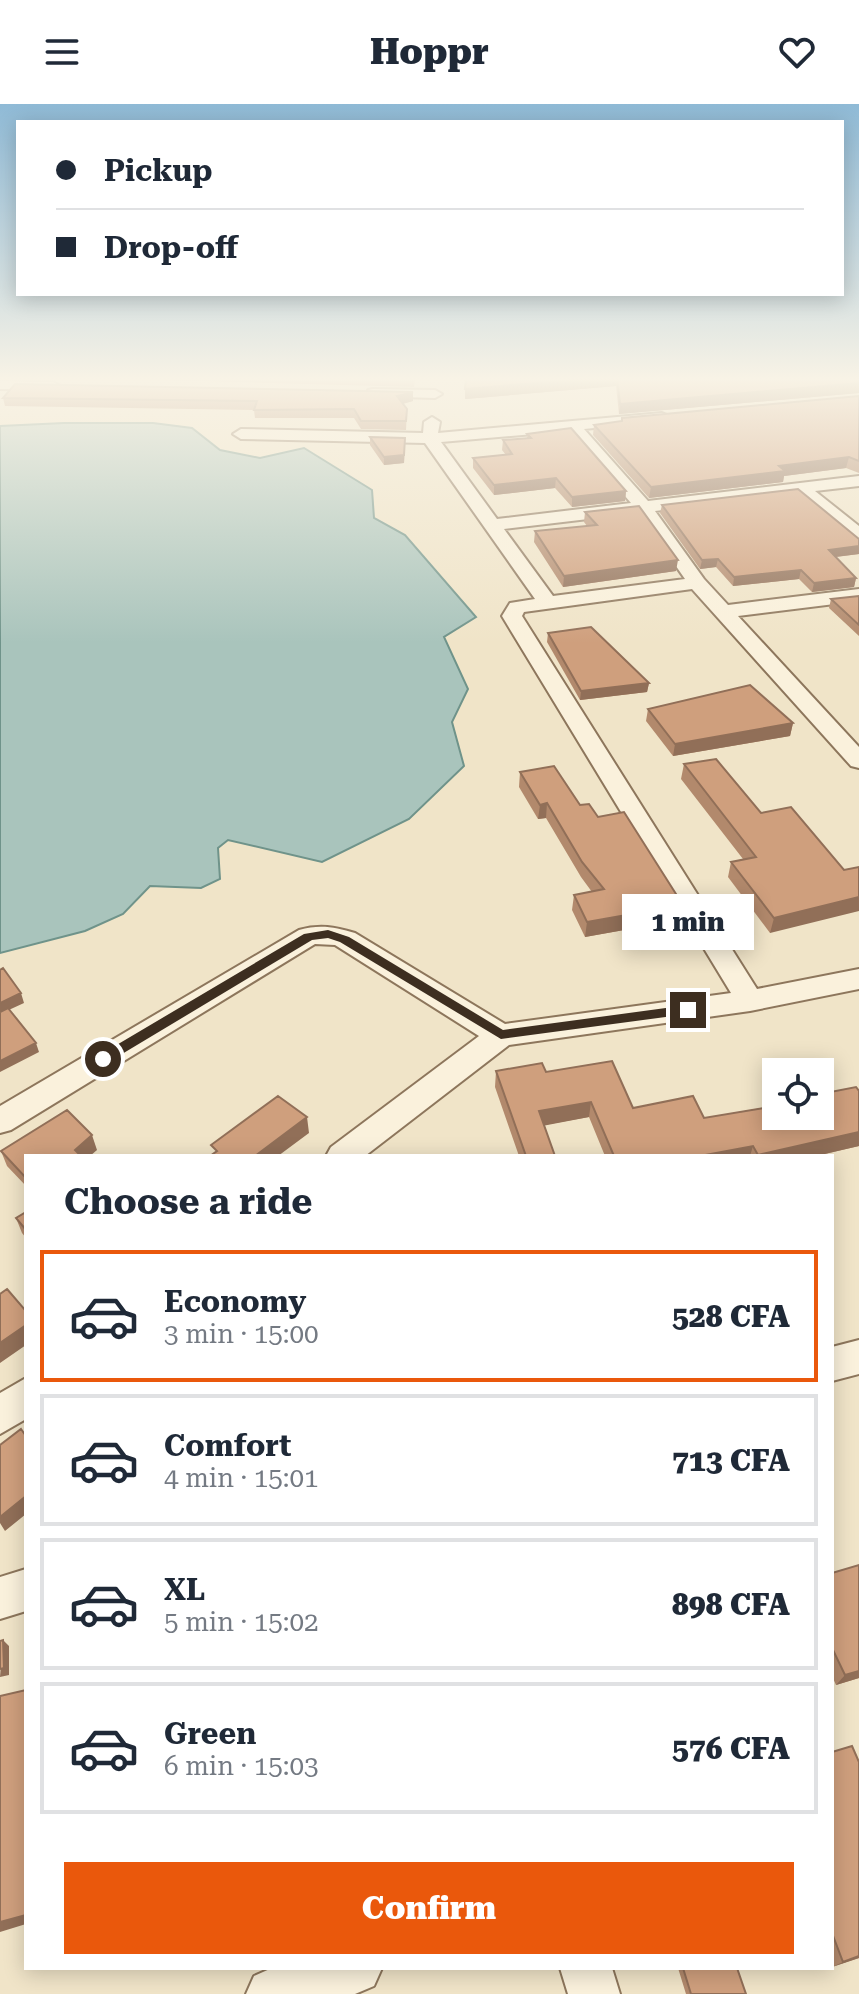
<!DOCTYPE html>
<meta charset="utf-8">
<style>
:root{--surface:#fff;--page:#f6f6f7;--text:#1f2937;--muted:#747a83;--line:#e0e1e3;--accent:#ea580c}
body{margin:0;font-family:"Roboto Serif",serif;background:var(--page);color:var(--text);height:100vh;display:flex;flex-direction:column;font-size:30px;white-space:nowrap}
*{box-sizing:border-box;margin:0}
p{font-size:26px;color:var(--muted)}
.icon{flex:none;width:44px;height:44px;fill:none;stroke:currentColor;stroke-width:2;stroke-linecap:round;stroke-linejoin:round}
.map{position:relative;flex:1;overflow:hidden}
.side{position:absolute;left:24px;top:1050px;width:810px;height:816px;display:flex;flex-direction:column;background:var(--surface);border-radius:0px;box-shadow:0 4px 20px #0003}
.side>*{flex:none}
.top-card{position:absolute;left:16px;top:16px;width:828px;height:176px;border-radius:0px;box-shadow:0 4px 20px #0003;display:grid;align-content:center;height:176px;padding:0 40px;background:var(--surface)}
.tools{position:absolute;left:762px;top:954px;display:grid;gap:16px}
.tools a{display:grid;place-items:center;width:72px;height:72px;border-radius:0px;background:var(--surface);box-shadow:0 4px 20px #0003;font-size:40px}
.end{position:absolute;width:36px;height:36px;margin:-18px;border:10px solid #3d2e20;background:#fff;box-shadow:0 0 0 4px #fff}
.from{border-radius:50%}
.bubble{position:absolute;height:56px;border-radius:0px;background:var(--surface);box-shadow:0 4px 20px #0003;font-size:26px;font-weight:800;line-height:56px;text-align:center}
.top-card b{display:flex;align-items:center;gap:28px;height:76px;font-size:30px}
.top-card b+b{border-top:2px solid var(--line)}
.top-card i{width:20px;height:20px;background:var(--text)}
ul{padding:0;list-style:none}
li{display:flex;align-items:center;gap:24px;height:132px;margin:0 16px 12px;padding:0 24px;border:4px solid var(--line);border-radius:0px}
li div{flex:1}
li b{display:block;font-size:30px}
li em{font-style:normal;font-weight:800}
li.active{border-color:var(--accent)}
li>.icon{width:72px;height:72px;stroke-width:1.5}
h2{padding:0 40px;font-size:36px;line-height:96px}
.action{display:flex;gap:16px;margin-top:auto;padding:16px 40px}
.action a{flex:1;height:92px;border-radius:0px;background:var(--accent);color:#fff;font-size:32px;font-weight:800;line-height:92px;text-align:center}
header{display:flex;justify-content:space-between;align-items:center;height:104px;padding:0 40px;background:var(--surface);font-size:36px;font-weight:800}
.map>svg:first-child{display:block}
.water{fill:#a9c4bc;stroke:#6f938a;stroke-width:2}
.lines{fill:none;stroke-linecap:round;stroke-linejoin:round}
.minor-casing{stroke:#8d765c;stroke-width:4}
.minor{fill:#faf1dc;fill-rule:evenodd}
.wall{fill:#b2896c}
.shaded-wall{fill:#916f58}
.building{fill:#cf9f7d;stroke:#916f58;stroke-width:2}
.route{fill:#3d2e20}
</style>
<header><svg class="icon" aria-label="menu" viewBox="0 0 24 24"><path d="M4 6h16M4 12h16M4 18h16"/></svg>Hoppr<svg class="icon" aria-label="heart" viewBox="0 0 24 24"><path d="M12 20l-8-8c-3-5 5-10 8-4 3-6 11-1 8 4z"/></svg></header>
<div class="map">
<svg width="859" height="1890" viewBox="0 0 859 1890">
<rect width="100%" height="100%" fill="#f0e4c8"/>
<path class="water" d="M 64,319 L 153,319 L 192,324 L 220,346 L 260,354 L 304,344 L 372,386 L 374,414 L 405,431 L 476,513 L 444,533 L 468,585 L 452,618 L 464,662 L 409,715 L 322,758 L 228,736 L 218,744 L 220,775 L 201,784 L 150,782 L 123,810 L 85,827 L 0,849 L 0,322 Z"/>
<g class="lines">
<g class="minor-casing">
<path id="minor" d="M 0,277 L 53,278 L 60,282 L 53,286 L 0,285 Z
M 373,285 L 435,286 L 442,290 L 435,294 L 368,292 L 368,286 Z
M 662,309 L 667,311 L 667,317 L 584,325 L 648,397 L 859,372 L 859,382 L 815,387 L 859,422 L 859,436 L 853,435 L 797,390 L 655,407 L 704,475 L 728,501 L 859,485 L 859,497 L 738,512 L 859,643 L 859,664 L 851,662 L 692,485 L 524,508 L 522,512 L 757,885 L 859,865 L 859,885 L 750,907 L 509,941 L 365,1052 L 326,1052 L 331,1043 L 479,932 L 335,841 L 315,840 L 11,1026 L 0,1029 L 0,1002 L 299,826 C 320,820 335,823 355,829 L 505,920 L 731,889 L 502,512 L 510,499 L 535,495 L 425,339 L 241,335 L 233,330 L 241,325 L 423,329 L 424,318 L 432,313 L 440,318 L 438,329 ZM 569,327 L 631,399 L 497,415 L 441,338 ZM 639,409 L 685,475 L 553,492 L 504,425 Z
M 859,1236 L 859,1270 L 832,1277 L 832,1243 Z
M 26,1274 L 26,1315 L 0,1330 L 0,1289 Z
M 26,1465 L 26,1507 L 0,1515 L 0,1473 Z
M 272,1864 L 382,1864 L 374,1882 L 355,1890 L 246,1890 L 254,1872 Z
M 560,1864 L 612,1864 L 620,1890 L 568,1890 Z"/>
</g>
<use href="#minor" class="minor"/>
</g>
<path class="wall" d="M 93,274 L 415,274 L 414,283 Z
M 466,274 L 859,274 L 859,289 L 619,310 L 616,282 L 465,295 Z
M 859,292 L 859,369 L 846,364 L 784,372 L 783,378 L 649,394 L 593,331 L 594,321 Z
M 3,294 L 413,297 L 403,300 L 407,305 L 406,326 L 361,325 L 354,314 L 255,314 L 254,306 L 5,302 Z
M 527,330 L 626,387 L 625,397 L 572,403 L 555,384 L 494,391 L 473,364 L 473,354 L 506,351 L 502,346 L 503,336 L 527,334 Z
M 370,333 L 405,342 L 404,359 L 384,361 L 370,341 Z
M 662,401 L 859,435 L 859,450 L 836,453 L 856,474 L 854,483 L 812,488 L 799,475 L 733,482 L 716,463 L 700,465 L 660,409 Z
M 585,408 L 676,467 L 563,483 L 534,438 L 535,427 L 587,422 L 584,418 Z
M 859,492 L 859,532 L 829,504 L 831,495 Z
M 548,529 L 649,579 L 647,588 L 580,596 L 547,538 Z
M 648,605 L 793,619 L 790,632 L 673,652 L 646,617 Z
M 684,660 L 761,709 L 844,766 L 770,829 L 728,773 L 731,758 L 743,755 L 681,675 Z
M 520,668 L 580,701 L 598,713 L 683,801 L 680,816 L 585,833 L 572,806 L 574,791 L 592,788 L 581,773 L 546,714 L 538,715 L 519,683 Z
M 496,967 L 546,968 L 633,1004 L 704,1014 L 859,987 L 859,1042 L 816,1052 L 605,1052 L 589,1013 L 544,1021 L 555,1052 L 519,1052 L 495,983 Z
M 97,1046 L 26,1052 L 26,1082 L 7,1062 L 1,1047 Z
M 26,1108 L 26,1134 L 22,1129 L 16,1114 Z
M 859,1461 L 859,1574 L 836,1581 L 832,1572 L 832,1469 Z
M 832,1648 L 859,1658 L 859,1854 L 832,1863 Z
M 678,1864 L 737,1864 L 746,1890 L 686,1890 Z"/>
<path class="shaded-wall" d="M 595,274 L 617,274 L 616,282 L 465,295 L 465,285 Z
M 859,279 L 859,289 L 619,310 L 620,300 Z
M 413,288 L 413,297 L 397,301 L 397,292 Z
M 405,334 L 404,359 L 384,361 L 384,353 Z
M 849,353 L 846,364 L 784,372 L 783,378 L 649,394 L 651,383 L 779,362 Z
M 556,374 L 555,384 L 494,391 L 494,381 Z
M 626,387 L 625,397 L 572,403 L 572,393 Z
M 859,442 L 859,450 L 826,454 L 829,446 Z
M 718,455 L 716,463 L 700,465 L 702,456 Z
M 678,456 L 676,467 L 563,483 L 564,472 Z
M 801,466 L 799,475 L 733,482 L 734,473 Z
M 856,474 L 854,483 L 812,488 L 814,479 Z
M 649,579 L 647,588 L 580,596 L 581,587 Z
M 793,619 L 790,632 L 673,652 L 675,640 Z
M 547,699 L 546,714 L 538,715 L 540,701 Z
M 859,793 L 859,807 L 770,829 L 774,814 Z
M 683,801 L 680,816 L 585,833 L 587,818 Z
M 21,889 L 24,899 L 0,910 L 0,899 Z
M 36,939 L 39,948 L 0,968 L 0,957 Z
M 591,998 L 589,1013 L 537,1023 L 539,1007 Z
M 307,1013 L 309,1029 L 278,1052 L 255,1052 Z
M 859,1028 L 859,1042 L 816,1052 L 758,1052 L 758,1051 Z
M 92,1031 L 97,1046 L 90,1052 L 77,1052 L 75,1046 Z
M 753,1042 L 750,1052 L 700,1052 Z
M 26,1221 L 26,1241 L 0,1259 L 0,1239 Z
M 26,1392 L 26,1410 L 5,1427 L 0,1419 L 0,1413 Z
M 3,1536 L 9,1542 L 9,1571 L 0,1573 Z
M 859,1567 L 859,1574 L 836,1581 L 845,1571 Z
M 26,1811 L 26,1820 L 0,1828 L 0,1818 Z
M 859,1852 L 859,1854 L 832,1863 L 843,1858 Z"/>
<path class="building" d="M 466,274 L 595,274 L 465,285 Z
M 617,274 L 859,274 L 859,279 L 620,300 Z
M 15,280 L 413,288 L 397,292 L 407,305 L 406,317 L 361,317 L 354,305 L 254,306 L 257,297 L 3,294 Z
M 859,292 L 859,357 L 849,353 L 779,362 L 785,367 L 651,383 L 594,321 L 622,317 L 622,314 Z
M 571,324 L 626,387 L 572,393 L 556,374 L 494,381 L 473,354 L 512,350 L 503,336 L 531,334 L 527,330 Z
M 370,333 L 405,334 L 404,351 L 384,353 Z
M 798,385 L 859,435 L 859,442 L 829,446 L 856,474 L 814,479 L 801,466 L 734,473 L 718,455 L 702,456 L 662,401 Z
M 639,402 L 678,456 L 564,472 L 535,427 L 597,421 L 585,408 Z
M 859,492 L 859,521 L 831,495 Z
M 591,523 L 649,579 L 581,587 L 548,529 Z
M 750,581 L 793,619 L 675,640 L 648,605 Z
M 716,655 L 761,709 L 791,703 L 844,766 L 859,763 L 859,793 L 774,814 L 731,758 L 756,753 L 684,660 Z
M 554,662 L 580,701 L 589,700 L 598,713 L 624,708 L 683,801 L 587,818 L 574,791 L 604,785 L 582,758 L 547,699 L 540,701 L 520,668 Z
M 3,864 L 21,889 L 0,899 L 0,866 Z
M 8,904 L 36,939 L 0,957 L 0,908 Z
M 612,957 L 633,1004 L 693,992 L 704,1014 L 776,1002 L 776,1012 L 820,1012 L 820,990 L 856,983 L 859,987 L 859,1028 L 758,1051 L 753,1042 L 700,1052 L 614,1052 L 591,998 L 539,1007 L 555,1052 L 526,1052 L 496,967 L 542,959 L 546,968 Z
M 278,992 L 307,1013 L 255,1052 L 210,1052 L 217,1047 L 211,1041 Z
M 67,1006 L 92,1031 L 75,1046 L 81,1052 L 26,1052 L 26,1074 L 1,1047 Z
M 26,1108 L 26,1126 L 16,1114 Z
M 7,1185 L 26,1207 L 26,1221 L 0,1239 L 0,1190 Z
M 21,1325 L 26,1332 L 26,1392 L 0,1413 L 0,1341 Z
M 859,1461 L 859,1567 L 845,1571 L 832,1544 L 832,1469 Z
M 3,1536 L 4,1564 L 0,1565 L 0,1537 Z
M 26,1586 L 26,1811 L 0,1818 L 0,1592 Z
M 852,1642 L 859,1658 L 859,1852 L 843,1858 L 832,1829 L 832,1648 Z
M 683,1864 L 737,1864 L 746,1890 L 691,1890 Z"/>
<linearGradient id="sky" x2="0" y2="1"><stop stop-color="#8fbad6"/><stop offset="0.51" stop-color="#f8f3e6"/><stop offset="1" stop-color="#f8f3e6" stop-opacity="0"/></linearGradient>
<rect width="859" height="539" fill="url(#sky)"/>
<path class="route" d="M 328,826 L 349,833 L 503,926 L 688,901 L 694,906 L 688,910 L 501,935 L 340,838 L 328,834 L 312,836 L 107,959 L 98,959 L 98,952 L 304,830 Z"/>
</svg>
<div class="tools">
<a><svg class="icon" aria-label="locate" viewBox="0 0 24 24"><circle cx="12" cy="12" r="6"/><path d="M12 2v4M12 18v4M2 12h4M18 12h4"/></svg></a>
</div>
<i class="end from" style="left:103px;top:955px"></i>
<i class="end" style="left:688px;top:906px"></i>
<div class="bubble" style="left:622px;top:790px;width:132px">1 min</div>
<div class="top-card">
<b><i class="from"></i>Pickup</b>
<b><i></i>Drop-off</b>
</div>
<section class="side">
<h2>Choose a ride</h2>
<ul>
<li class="active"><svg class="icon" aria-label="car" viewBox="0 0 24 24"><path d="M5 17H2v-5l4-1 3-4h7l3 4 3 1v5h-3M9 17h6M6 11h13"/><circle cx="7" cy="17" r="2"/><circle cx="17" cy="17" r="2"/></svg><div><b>Economy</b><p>3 min · 15:00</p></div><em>528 CFA</em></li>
<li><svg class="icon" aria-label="car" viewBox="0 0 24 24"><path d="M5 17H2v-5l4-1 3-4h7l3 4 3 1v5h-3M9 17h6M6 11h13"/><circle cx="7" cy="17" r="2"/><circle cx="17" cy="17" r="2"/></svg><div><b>Comfort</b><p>4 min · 15:01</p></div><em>713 CFA</em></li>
<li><svg class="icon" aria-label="car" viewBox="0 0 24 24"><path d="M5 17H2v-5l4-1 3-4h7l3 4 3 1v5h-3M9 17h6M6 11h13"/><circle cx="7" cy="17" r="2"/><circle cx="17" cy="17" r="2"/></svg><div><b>XL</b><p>5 min · 15:02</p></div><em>898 CFA</em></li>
<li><svg class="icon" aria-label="car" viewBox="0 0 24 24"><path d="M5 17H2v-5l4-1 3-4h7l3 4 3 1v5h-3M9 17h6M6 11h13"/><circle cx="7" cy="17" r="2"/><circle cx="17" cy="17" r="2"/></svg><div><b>Green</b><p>6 min · 15:03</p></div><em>576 CFA</em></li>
</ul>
<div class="action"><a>Confirm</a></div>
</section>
</div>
